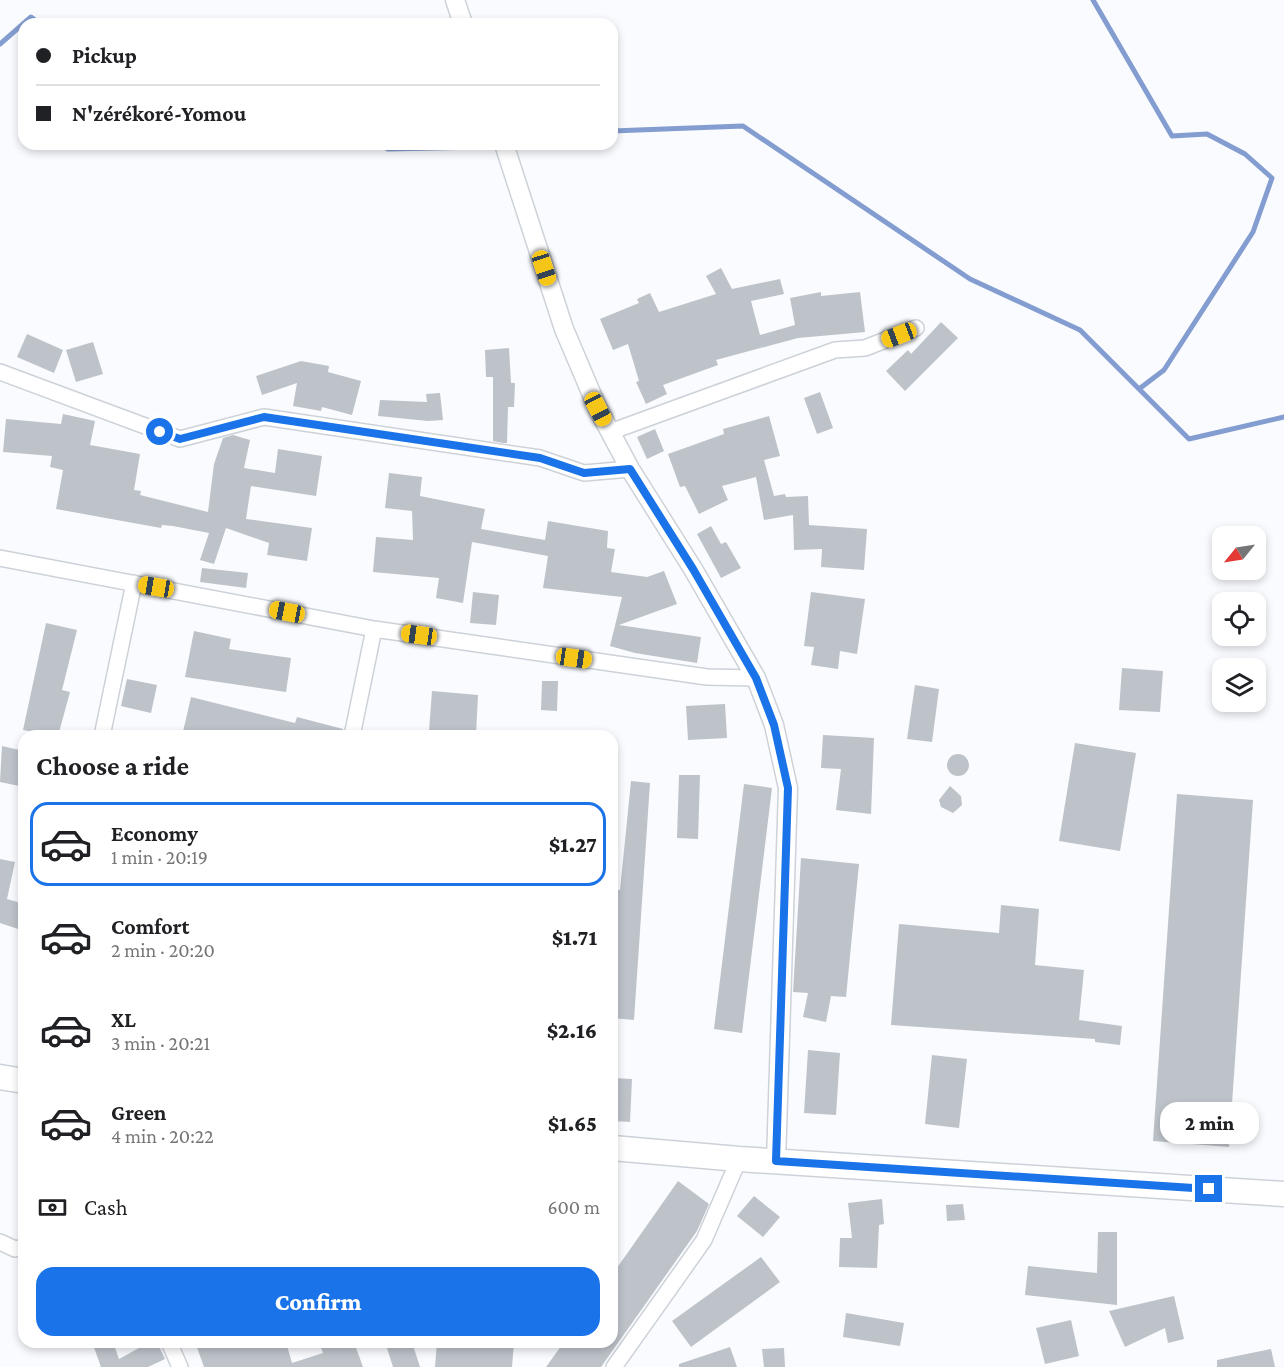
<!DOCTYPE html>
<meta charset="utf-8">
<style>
:root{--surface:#fff;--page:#f2f2f2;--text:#202124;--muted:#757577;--line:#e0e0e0;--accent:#1a73e8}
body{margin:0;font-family:"Crimson Pro",serif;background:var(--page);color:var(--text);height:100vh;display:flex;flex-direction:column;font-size:22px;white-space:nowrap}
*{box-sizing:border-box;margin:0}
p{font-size:20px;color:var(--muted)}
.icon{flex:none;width:33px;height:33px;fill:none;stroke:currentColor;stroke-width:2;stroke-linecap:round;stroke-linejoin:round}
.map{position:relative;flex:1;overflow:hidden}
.drawer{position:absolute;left:18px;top:730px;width:600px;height:618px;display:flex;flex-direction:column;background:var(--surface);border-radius:18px;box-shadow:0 3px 9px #0003}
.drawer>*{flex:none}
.hud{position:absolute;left:18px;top:18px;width:600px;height:132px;border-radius:18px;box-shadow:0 3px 9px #0003;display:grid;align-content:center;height:132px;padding:0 18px;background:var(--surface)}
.needle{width:39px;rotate:240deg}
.tools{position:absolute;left:1212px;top:526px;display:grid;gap:12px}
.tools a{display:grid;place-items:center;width:54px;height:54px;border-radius:12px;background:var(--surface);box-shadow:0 3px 9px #0003;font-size:30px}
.end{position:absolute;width:27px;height:27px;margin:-14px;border:8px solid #1a73e8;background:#fff;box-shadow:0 0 0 3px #fff}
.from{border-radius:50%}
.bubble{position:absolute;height:42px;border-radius:18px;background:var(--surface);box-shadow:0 3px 9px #0003;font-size:20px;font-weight:800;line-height:42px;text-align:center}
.car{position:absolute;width:18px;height:36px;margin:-18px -9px;border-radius:8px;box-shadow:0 0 4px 2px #0007;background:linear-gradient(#f5c518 24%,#345 0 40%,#f5c518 0 76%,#345 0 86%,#f5c518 0)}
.hud b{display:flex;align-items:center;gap:21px;height:57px;font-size:22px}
.hud b+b{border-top:2px solid var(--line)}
.hud i{width:15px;height:15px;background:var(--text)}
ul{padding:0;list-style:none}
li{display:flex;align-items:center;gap:18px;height:84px;margin:0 12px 9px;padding:0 6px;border:3px solid transparent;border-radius:18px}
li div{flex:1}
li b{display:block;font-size:22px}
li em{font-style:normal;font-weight:800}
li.on{border-color:var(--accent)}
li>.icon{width:54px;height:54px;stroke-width:1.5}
h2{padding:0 18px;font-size:27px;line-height:72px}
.pay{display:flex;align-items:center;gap:15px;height:66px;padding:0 18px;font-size:22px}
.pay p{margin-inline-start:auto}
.action{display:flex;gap:12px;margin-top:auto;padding:12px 18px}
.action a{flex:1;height:69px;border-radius:18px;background:var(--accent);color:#fff;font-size:24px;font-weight:800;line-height:69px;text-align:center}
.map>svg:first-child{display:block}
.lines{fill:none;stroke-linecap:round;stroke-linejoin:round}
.stream{stroke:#849dd0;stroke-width:5}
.building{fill:#bec3ca}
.minor-casing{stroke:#cdd2d9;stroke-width:18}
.tertiary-casing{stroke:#cdd2d9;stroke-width:21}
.trunk-casing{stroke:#cdd2d9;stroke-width:27}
.minor{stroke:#fff;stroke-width:15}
.tertiary{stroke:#fff;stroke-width:18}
.trunk{stroke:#fff;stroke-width:24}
.route{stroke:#1a73e8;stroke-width:8}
</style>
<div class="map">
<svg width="1284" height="1367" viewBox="0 0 1284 1367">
<rect width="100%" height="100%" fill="#f9fbfe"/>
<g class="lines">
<path class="stream" d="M 1093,0 L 1172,136 L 1207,134 L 1245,154 L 1272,178 L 1253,232 L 1164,370 L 1139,389
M 0,44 L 31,17 L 40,24
M 612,131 L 743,126 L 970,279 L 1080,330 L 1189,439 L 1284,417
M 378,144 L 388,149 L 479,147 L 486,144"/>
</g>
<path class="building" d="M 721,268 L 732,289 L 780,279 L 784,294 L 751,301 L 760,335 L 795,325 L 790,298 L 821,292 L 821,296 L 860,292 L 865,332 L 798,338 L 716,360 L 718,365 L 663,385 L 667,394 L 646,404 L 636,382 L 639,381 L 628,344 L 613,350 L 600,319 L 639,303 L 637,299 L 650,293 L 659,312 L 716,294 L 706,276 Z
M 941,322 L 958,338 L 905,391 L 886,371 L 908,350 L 911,354 Z
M 27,334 L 63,350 L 54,373 L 17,357 Z
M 93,342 L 103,374 L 76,382 L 66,350 Z
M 509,348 L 511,383 L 515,383 L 514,407 L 508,407 L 507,443 L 503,443 L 493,441 L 493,377 L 486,377 L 485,350 Z
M 301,361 L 329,366 L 328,372 L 361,381 L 352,415 L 322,407 L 321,411 L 293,406 L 297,383 L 262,395 L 256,376 Z
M 820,392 L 833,428 L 817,434 L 804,398 Z
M 440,393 L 443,420 L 428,421 L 378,416 L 380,400 L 427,402 L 426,394 Z
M 63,414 L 95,421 L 90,445 L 140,454 L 134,490 L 141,491 L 140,495 L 208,512 L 214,464 L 223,438 L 233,435 L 250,440 L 244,468 L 275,473 L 278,449 L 322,456 L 316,496 L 251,486 L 246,519 L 312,528 L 307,561 L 267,555 L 269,543 L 226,528 L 214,564 L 200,560 L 209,533 L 173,526 L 162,525 L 161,528 L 56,509 L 63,470 L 50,467 L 52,456 L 3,452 L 6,419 L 61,424 Z
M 769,416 L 780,456 L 764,460 L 774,496 L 785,494 L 786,497 L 808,496 L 809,525 L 867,529 L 864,570 L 821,567 L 822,549 L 794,550 L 793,515 L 764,520 L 756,477 L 722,486 L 728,500 L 699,514 L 685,486 L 680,487 L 668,454 L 724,434 L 723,429 Z
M 655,429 L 664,451 L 647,459 L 637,437 Z
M 389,473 L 422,477 L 420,496 L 485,509 L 481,529 L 545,540 L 548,521 L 608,531 L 607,548 L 615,549 L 611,572 L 647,577 L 664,571 L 677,604 L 619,625 L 701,637 L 697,663 L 635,653 L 610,646 L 622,597 L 543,588 L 548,556 L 472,542 L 463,603 L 436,598 L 439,578 L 373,572 L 376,537 L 413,540 L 412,511 L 385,508 Z
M 711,526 L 721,544 L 726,542 L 741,568 L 721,578 L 697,534 Z
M 202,568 L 248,573 L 246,588 L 200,582 Z
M 473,592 L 499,595 L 496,625 L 470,623 Z
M 811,592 L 865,599 L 857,654 L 840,651 L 838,669 L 811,665 L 814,647 L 804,646 Z
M 46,623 L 77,630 L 62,690 L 70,692 L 58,736 L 23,730 Z
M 194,631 L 231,639 L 229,649 L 291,658 L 286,692 L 185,677 Z
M 1122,668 L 1163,671 L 1160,712 L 1119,710 Z
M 127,679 L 157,685 L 151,713 L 121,706 Z
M 542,681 L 558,681 L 557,711 L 541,710 Z
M 915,685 L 939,689 L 932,742 L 907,739 Z
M 432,691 L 478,695 L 476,735 L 429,731 Z
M 191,697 L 295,723 L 297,717 L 343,729 L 343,736 L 182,736 Z
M 725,704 L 727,738 L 688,740 L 686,706 Z
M 823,735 L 874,738 L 871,814 L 836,810 L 841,769 L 821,768 Z
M 1075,743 L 1136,753 L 1120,851 L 1059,841 Z
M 2,746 L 24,751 L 24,787 L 0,782 Z
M947 765a11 11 0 1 1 22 0a11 11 0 1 1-22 0Z
M 679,775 L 700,775 L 698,839 L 677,838 Z
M 631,781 L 650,783 L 634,1020 L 612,1018 L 615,963 L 612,963 L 612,889 L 620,890 Z
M 744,784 L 772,788 L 742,1033 L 714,1029 Z
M 950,786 L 961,796 L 962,805 L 953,813 L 941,807 L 939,800 Z
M 1177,794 L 1253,800 L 1229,1147 L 1153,1141 Z
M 801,858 L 859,864 L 846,997 L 831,996 L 826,1022 L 803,1017 L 808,993 L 793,992 Z
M 0,859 L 15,862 L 7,899 L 24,904 L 24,931 L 0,923 Z
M 1001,905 L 1039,909 L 1035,965 L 1084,970 L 1079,1020 L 1122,1026 L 1120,1045 L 1095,1042 L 1095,1039 L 891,1025 L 899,924 L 999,933 Z
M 808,1050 L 840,1053 L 836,1115 L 804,1113 Z
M 932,1055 L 967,1059 L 959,1128 L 925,1124 Z
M 612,1078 L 632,1079 L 630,1122 L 612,1121 Z
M 678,1181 L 709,1204 L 697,1231 L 601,1367 L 546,1367 L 564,1342 L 612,1342 L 612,1275 Z
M 754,1196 L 780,1217 L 763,1237 L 737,1216 Z
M 882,1199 L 884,1224 L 879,1225 L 877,1268 L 839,1267 L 840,1238 L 852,1238 L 848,1203 Z
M 963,1204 L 965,1220 L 947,1221 L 946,1205 Z
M 1098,1232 L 1117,1232 L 1117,1305 L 1025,1295 L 1028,1266 L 1097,1273 Z
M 761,1257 L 780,1282 L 691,1347 L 672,1321 Z
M 1174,1296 L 1184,1339 L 1168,1343 L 1165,1328 L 1125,1347 L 1109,1311 Z
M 846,1313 L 904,1323 L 900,1346 L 843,1337 Z
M 1071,1320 L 1079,1356 L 1045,1364 L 1036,1328 Z
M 92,1342 L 113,1342 L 119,1359 L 150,1342 L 157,1342 L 165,1359 L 148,1367 L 101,1367 Z
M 195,1342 L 286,1342 L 292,1363 L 323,1353 L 319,1342 L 354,1342 L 363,1367 L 204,1367 Z
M 385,1342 L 412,1342 L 420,1367 L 393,1367 Z
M 437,1342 L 514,1342 L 512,1367 L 435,1367 Z
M 730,1347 L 737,1367 L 679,1367 L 679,1364 Z
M 784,1348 L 785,1367 L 764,1367 L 762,1349 Z
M 1271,1349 L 1275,1367 L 1217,1367 L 1217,1360 Z"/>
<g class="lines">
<g class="minor-casing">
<path id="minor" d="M 0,372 L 180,439 L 264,417 L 540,458 L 584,473 L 630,469
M 610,432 L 835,350 L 865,348 L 916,328
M 0,558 L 374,629 L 707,677 L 756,678
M 102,736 L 134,583
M 352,736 L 374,629
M 0,1242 L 15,1249 L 24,1247
M 169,1342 L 180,1367
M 614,1367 L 704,1240 L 739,1159"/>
</g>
<g class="tertiary-casing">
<path id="tertiary" d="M 455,0 L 463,24
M 504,144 L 564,329 L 598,409 L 630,469 L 693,569 L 756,678 L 774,725 L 788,788 L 776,1161"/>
</g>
<g class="trunk-casing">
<path id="trunk" d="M 0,1077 L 24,1081
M 612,1148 L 739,1159 L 1284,1194"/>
</g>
<use href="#minor" class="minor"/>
<use href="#tertiary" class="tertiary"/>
<use href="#trunk" class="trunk"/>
</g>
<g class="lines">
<path class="route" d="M 160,432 L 180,439 L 264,417 L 540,458 L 584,473 L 630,469 L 693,569 L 756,678 L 774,725 L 788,788 L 776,1161 L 1209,1189"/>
</g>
</svg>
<div class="tools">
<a><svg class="needle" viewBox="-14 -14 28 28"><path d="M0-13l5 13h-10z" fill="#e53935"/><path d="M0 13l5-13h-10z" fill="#757577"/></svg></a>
<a><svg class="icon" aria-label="locate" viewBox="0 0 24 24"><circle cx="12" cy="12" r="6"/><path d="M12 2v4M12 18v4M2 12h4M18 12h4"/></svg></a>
<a><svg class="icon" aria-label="layers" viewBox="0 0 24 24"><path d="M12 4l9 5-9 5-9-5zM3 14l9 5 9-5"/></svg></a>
</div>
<i class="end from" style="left:160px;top:432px"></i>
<i class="end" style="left:1209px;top:1189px"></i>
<div class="bubble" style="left:1160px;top:1102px;width:99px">2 min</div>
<i class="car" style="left:544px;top:268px;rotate:162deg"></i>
<i class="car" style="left:899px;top:335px;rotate:249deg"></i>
<i class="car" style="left:598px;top:409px;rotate:152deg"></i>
<i class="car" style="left:156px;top:587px;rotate:280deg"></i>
<i class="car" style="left:287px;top:612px;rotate:281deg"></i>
<i class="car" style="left:419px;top:635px;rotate:278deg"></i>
<i class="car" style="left:574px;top:658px;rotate:98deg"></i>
<div class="hud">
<b><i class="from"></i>Pickup</b>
<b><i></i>N'zérékoré-Yomou</b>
</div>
<section class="drawer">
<h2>Choose a ride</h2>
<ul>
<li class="on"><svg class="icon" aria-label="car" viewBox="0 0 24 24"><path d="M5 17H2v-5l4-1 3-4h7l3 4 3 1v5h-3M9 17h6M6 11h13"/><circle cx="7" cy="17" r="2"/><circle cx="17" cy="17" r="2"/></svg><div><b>Economy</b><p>1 min · 20:19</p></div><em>$1.27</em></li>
<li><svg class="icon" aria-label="car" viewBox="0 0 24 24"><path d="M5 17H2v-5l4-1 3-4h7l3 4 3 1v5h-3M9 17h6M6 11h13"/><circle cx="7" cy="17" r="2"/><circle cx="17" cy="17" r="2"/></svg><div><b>Comfort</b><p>2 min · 20:20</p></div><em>$1.71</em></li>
<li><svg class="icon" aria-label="car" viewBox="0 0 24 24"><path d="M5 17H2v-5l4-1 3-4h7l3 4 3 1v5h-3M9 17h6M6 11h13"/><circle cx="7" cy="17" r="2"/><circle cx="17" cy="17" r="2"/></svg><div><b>XL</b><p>3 min · 20:21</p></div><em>$2.16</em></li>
<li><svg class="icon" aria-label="car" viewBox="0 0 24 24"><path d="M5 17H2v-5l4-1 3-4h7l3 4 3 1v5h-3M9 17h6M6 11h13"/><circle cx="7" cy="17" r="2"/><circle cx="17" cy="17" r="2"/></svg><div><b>Green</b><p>4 min · 20:22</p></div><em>$1.65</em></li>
</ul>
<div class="pay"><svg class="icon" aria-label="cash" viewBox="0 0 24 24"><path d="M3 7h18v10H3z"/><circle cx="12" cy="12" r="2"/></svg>Cash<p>600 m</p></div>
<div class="action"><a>Confirm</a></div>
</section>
</div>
